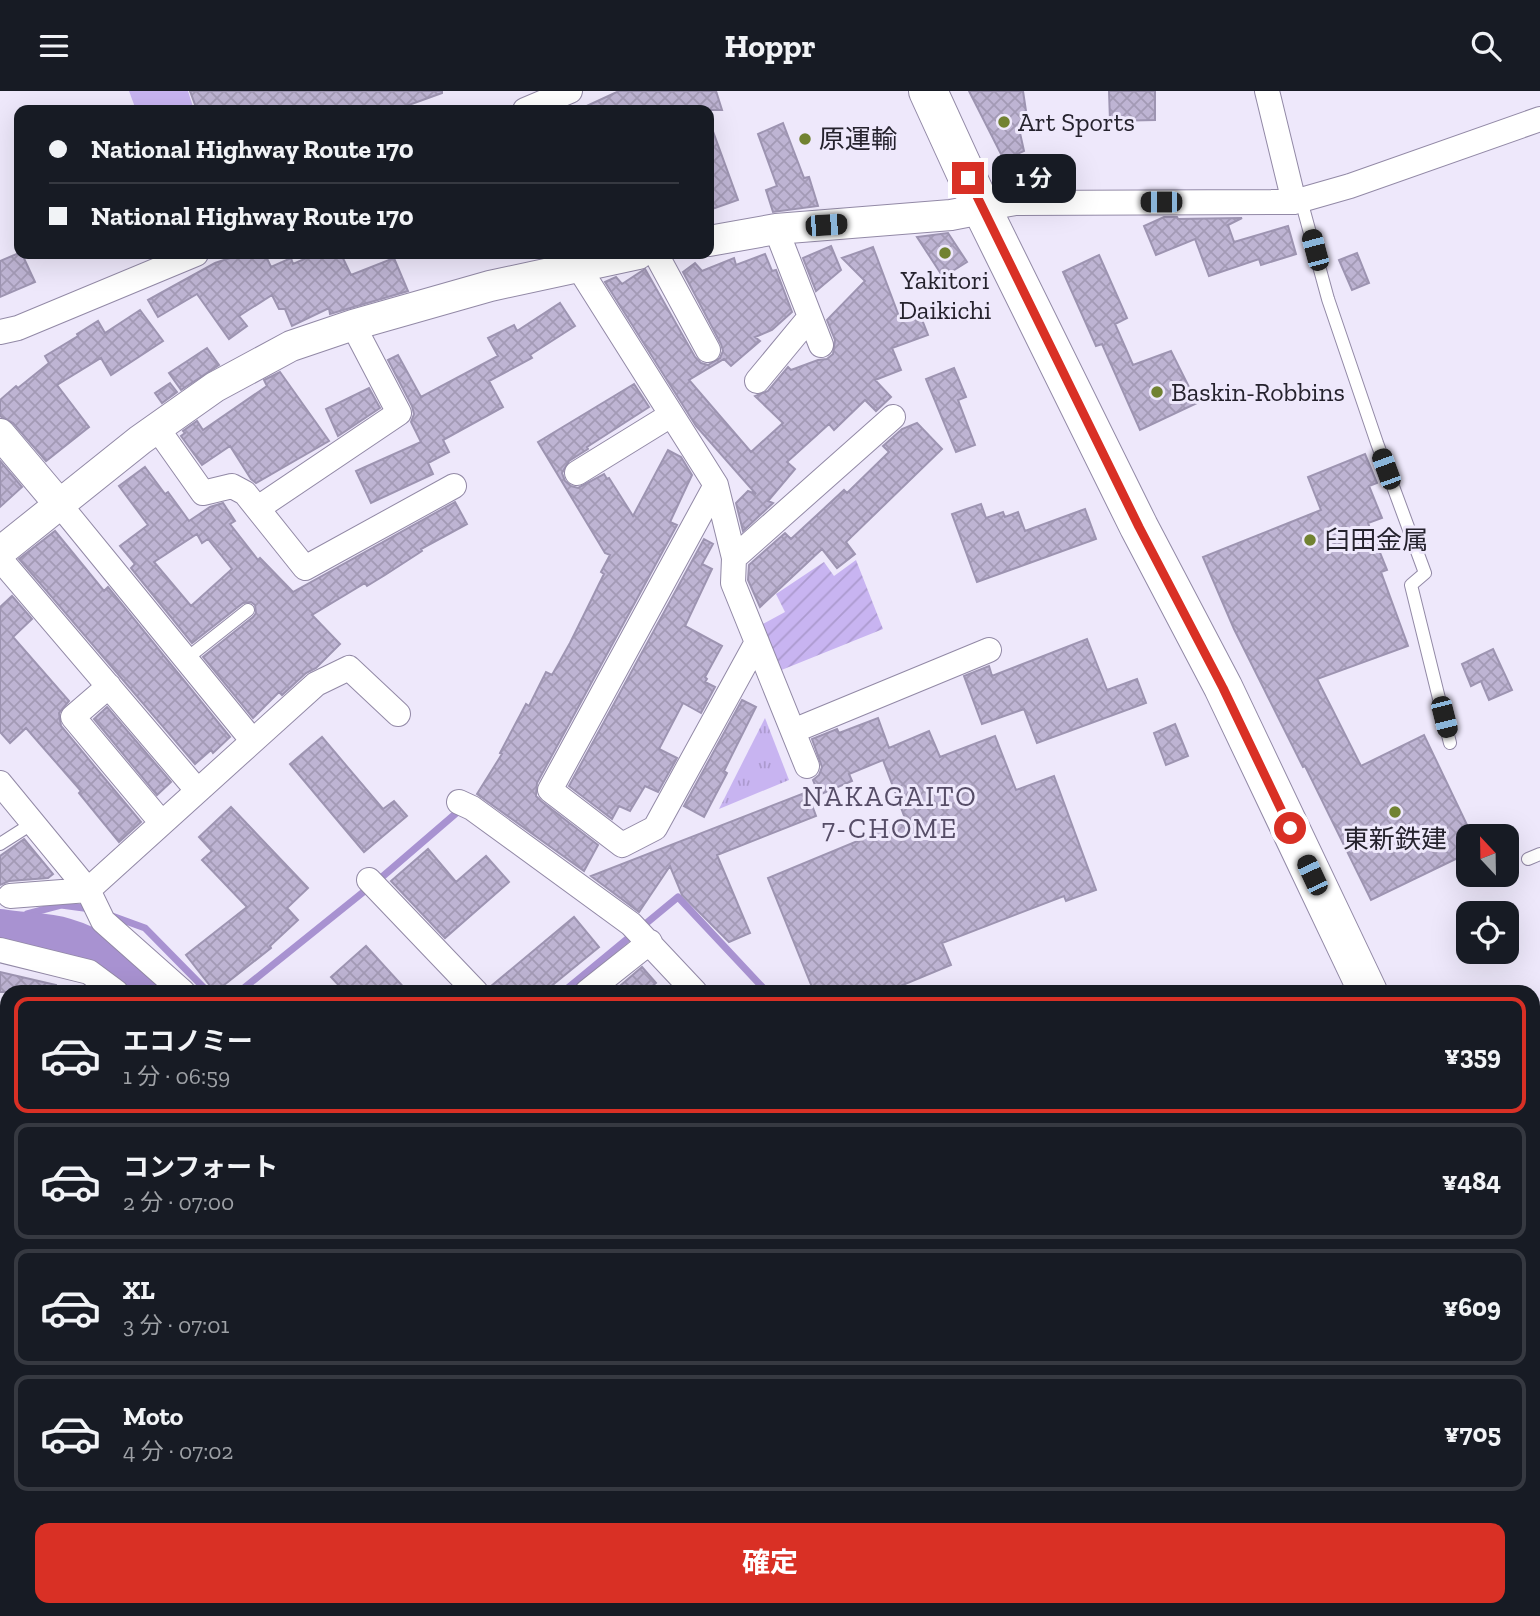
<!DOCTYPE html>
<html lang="ja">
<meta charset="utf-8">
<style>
:root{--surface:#171b24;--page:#242831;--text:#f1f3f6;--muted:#9ea1a6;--line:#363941;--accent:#d93025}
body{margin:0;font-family:"Zilla Slab","Noto Sans JP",serif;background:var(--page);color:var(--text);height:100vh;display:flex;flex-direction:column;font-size:26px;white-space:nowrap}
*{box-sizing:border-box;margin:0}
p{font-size:23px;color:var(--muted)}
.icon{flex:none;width:38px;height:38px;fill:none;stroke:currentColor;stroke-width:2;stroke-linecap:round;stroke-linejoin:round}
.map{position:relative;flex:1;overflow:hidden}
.side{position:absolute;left:0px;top:894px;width:1540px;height:632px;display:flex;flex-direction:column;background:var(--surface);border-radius:21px 21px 0 0;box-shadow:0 7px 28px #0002}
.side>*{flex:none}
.hud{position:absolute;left:14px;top:14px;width:700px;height:154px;border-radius:14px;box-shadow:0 7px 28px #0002;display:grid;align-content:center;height:154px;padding:0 35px;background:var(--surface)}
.needle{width:46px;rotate:338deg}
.controls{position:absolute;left:1456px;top:733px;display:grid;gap:14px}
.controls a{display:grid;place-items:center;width:63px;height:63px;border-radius:14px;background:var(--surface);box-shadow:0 7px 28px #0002;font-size:35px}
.end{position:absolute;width:32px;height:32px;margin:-16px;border:9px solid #d93025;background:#fff;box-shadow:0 0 0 4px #fff}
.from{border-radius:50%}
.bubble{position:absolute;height:49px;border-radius:14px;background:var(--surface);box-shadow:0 7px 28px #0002;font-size:23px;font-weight:700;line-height:49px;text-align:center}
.car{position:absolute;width:21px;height:42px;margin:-21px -10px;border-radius:9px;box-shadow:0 0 5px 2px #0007;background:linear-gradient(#222 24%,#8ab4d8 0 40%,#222 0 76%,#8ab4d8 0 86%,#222 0)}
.hud b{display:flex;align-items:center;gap:24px;height:66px;font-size:26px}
.hud b+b{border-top:2px solid var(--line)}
.hud i{width:18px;height:18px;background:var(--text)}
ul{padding:12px 0 0;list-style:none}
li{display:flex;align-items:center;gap:21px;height:116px;margin:0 14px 10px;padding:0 21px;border:4px solid var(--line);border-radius:14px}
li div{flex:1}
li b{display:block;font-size:26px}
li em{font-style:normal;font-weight:700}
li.active{border-color:var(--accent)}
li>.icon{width:63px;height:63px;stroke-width:1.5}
.primary-button{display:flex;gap:14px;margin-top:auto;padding:14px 35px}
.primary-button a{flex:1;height:80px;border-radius:14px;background:var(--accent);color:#fff;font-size:28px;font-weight:700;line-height:80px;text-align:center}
header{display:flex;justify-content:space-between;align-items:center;height:91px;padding:0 35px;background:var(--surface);font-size:32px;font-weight:700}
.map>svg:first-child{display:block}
.grass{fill:#c8b4f1}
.park{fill:url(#park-tufts)}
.garden{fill:url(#garden-furrows)}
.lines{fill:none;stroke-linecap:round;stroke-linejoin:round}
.stream{stroke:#a892d1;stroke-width:7}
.river{stroke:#a892d1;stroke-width:42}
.building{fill:url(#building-cross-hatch);stroke:#9d94b1;stroke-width:2;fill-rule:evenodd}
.service-casing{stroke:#9289a6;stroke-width:14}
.minor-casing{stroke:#9289a6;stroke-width:26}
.tertiary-casing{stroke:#9289a6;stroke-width:32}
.trunk-casing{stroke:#9289a6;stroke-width:40}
.service{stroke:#fff;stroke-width:12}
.minor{stroke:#fff;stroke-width:24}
.tertiary{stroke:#fff;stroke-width:30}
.trunk{stroke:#fff;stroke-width:38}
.route{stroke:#d93025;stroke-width:9}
.poi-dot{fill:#718231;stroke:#eee8fb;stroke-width:2.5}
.labels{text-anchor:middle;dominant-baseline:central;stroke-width:6;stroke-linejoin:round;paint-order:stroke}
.poi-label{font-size:26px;fill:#25222d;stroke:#eee8fb;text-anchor:start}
.neighbourhood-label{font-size:28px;letter-spacing:2px;fill:#564d67;stroke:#eee8fb}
</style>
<header><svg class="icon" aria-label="menu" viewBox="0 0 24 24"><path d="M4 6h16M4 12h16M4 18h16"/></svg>Hoppr<svg class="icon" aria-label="search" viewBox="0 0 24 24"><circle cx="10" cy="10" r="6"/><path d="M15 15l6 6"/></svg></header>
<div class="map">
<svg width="1540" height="1525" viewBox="0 0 1540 1525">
<defs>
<pattern id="park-tufts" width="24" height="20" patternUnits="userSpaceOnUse" patternTransform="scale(1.75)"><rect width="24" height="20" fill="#c8b4f1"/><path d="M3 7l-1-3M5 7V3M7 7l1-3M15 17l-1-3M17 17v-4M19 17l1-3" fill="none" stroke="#ac9acf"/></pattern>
<pattern id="garden-furrows" width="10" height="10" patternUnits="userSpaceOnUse" patternTransform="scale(1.75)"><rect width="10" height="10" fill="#c8b4f1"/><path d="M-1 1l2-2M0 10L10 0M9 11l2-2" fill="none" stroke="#ac9acf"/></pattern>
<pattern id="building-cross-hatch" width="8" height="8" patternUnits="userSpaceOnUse" patternTransform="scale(1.75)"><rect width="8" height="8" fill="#beb4d3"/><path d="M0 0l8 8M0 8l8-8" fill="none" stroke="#a39ab5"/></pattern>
</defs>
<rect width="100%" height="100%" fill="#eee8fb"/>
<path class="grass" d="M 129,0 L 188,0 L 194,19 L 136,19 Z"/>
<path class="park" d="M 765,627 L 789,689 L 719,718 Z"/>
<path class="garden" d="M 856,469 L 883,538 L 779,580 L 761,534 L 785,521 L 776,503 L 824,471 L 834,485 Z"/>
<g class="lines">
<path class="stream" d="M 112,825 L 145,837 L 208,901
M 15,841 L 27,823 L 61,814 L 91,818
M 239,901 L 382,786 L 461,718
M 563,901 L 678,806 L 767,901
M 1533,1135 L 1540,1133
M 0,1311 L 7,1328
M 84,1519 L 86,1525"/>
<path class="river" d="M 0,839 C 21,843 45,842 65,848 C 97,857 123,878 146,901
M 826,1519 L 833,1525
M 1128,1525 L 1140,1519"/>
</g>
<path class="building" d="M 190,0 L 442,0 L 442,2 L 395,19 L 197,19 Z
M 619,0 L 716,0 L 722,19 L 578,19 Z
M 969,0 L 1023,0 L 1026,20 L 1020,23 L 1025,40 L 1020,42 L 1024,60 L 1004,69 Z
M 1109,0 L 1155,0 L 1155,29 L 1110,30 Z
M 783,32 L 804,87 L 809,86 L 818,115 L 773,121 L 766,99 L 777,95 L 758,43 Z
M 709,35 L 711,35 L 738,109 L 709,119 Z
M 1164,126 L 1177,126 L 1178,128 L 1242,127 L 1228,134 L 1234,151 L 1288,135 L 1296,163 L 1261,174 L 1259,168 L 1209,185 L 1195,148 L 1156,164 L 1144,135 Z
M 948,142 L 967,171 L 943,186 L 917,146 Z
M 831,155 L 841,179 L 816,200 L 803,167 Z
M 873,156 L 900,228 L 919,221 L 928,244 L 892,257 L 901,279 L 875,289 L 891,306 L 876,320 L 865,309 L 834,339 L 829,333 L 787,371 L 795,378 L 768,410 L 773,412 L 743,440 L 736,412 L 748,400 L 756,403 L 696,335 L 605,191 L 616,186 L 622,193 L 645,178 L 695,266 L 701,272 L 708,274 L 720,267 L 723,260 L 721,253 L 683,181 L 695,172 L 702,180 L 734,167 L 736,174 L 765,163 L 772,180 L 776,179 L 792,221 L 772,239 L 755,246 L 760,250 L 731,275 L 724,268 L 689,289 L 751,361 L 783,332 L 755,305 L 768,300 L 788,276 L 791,279 L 818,269 L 827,268 L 833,263 L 835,249 L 827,229 L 865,190 L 842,167 Z
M 19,162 L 22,163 L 35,191 L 0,206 L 0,170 Z
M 1357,162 L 1369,192 L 1352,199 L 1339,169 Z
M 242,163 L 265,163 L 271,176 L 291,167 L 293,173 L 316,163 L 341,163 L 351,184 L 394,167 L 408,200 L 330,223 L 329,217 L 292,235 L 285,218 L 279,218 L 272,204 L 239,225 L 247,235 L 229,248 L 197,203 L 158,226 L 148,209 L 215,172 Z
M 1099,164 L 1127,227 L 1115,233 L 1133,274 L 1171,260 L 1197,312 L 1140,339 L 1102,253 L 1096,255 L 1063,181 Z
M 560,212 L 575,235 L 530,264 L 532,267 L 489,290 L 503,316 L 443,349 L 449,361 L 428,372 L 433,383 L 371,412 L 356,380 L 421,351 L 411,331 L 414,323 L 412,315 L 388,269 L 398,264 L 421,306 L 498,265 L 488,247 L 514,234 L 517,240 Z
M 140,219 L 163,250 L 111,284 L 101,267 L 57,294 L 89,336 L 46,370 L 13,332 L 0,325 L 0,309 L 16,295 L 18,297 L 49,272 L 45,265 L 78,245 L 77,243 L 98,230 L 105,242 Z
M 207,257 L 219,274 L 181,299 L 169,282 Z
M 954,277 L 966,306 L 958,309 L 975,354 L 956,361 L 926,288 Z
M 280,281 L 329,350 L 256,392 L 251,388 L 230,355 L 202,374 L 181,345 L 185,342 L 183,340 L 197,330 L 203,339 L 267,295 L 264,289 Z
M 170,292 L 177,301 L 162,312 L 155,302 Z
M 634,293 L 649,316 L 587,356 L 588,358 L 569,370 L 562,382 L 565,390 L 571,395 L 578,397 L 604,383 L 607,388 L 609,387 L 633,425 L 668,359 L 681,366 L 692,384 L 670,431 L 677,434 L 537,692 L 536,705 L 541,710 L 598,754 L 584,780 L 477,703 L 502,663 L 500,662 L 526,613 L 529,615 L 546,581 L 552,584 L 570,552 L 604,483 L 601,481 L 610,464 L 605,462 L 538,351 Z
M 369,297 L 380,317 L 338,345 L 326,318 Z
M 917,332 L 942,358 L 846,451 L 855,463 L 837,477 L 822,458 L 760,516 L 748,489 L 749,474 L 785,442 L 791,448 L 844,399 L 847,402 L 889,361 L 883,355 L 902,338 Z
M 1365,363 L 1377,392 L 1369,395 L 1382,427 L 1368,432 L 1387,479 L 1381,481 L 1408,555 L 1317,588 L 1361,675 L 1424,644 L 1468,736 L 1468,762 L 1371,809 L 1305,675 L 1303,676 L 1234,538 L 1203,466 L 1321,419 L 1308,386 Z
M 0,370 L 22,396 L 0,416 Z
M 145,376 L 165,403 L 168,401 L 189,430 L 210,416 L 223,412 L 235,430 L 230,433 L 258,469 L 260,467 L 293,501 L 455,411 L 467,433 L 421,458 L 422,460 L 385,484 L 367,495 L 365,492 L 312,524 L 340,553 L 316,577 L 306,582 L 282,604 L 279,601 L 253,627 L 203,566 L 253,526 L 256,522 L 255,514 L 251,511 L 243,512 L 192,552 L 131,477 L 135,473 L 120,455 L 148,434 L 119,395 ZM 197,443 L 202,452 L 208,448 L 232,478 L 191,515 L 154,471 Z
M 981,413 L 986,427 L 1003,421 L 1005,426 L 1018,421 L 1025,440 L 1085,418 L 1096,448 L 977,491 L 952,423 Z
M 55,440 L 104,500 L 108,496 L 230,646 L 213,662 L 211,659 L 195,673 L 19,468 Z
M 704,448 L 713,453 L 702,473 L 712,478 L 685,535 L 722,555 L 705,586 L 707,588 L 705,591 L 715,596 L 701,622 L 683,612 L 659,658 L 677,667 L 658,701 L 645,695 L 630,720 L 619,715 L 612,728 L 569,695 Z
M 12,505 L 32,528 L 13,546 L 69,610 L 59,622 L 61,635 L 141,731 L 119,751 L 79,702 L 81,700 L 26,637 L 10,652 L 0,641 L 0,516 Z
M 1087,548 L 1107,599 L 1137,588 L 1146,612 L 1037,652 L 1024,618 L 982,633 L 964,585 L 989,575 L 992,585 Z
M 1493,558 L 1512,599 L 1489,609 L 1481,590 L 1471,595 L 1462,573 Z
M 742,609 L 756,616 L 724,680 L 727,682 L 704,726 L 684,715 Z
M 107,616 L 171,691 L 157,704 L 94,628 Z
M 878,627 L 889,657 L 929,640 L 940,666 L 995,645 L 1016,699 L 1054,685 L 1096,799 L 1066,810 L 1064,805 L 942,852 L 951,874 L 886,901 L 814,901 L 768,787 L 906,730 L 883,669 L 849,683 L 852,690 L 819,704 L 813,689 L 819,684 L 822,676 L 812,648 L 837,638 L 839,642 Z
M 1175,633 L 1188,665 L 1166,674 L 1154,642 Z
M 322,646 L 383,718 L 394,710 L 407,725 L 364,761 L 290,673 Z
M 807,701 L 816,725 L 717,764 L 750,842 L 729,851 L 682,804 L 670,775 L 639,821 L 591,785 Z
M 231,716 L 308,797 L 287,817 L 298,829 L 270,855 L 271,857 L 215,901 L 186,864 L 247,816 L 202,769 L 212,760 L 199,746 Z
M 24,748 L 53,783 L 48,787 L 9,790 L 0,794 L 0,765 Z
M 428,758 L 456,791 L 486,765 L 509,791 L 445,847 L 391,790 Z
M 574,826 L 599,856 L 544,901 L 490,901 L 490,896 Z
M 366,855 L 408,901 L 345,901 L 331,886 Z
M 642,876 L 656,892 L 645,901 L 613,901 Z
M 0,881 L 56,894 L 55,901 L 0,901 Z"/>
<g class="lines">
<g class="service-casing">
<path id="service" d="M 1301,109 L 1328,208 L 1377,352 L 1425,482 L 1411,494 L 1450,652
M 186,568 L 248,519
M 0,753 L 33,732
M 1528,768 L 1540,763
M 0,1521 L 2,1525"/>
</g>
<g class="minor-casing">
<path id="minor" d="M 1267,0 L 1294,111
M 525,19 L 570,0
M 982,118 L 1016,112 L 1294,111 L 1350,95 L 1540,28
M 776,138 L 821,254
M 656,163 L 708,259
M 579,177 L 716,394 L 734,467 L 733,492 L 807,675
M 0,241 L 18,237 L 196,163
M 757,290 L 810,226
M 157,337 L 203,402 L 232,395 L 245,402 L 305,477 L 454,395
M 577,382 L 671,324
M 716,394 L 550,699 L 622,754 L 655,737 L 757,551
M 60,414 L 252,649
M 258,417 L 399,322 L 353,234
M 734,467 L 893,326
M 0,468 L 197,699
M 109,595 L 73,626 L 161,731
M 793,640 L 989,559
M 0,692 L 88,799 L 103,830 L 183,901
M 459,711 L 472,717 L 631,833 L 695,901
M 369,789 L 476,901
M 10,805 L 88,799 L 316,593 L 349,577 L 398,623
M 0,859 L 89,881 L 116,901
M 587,901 L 650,851
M 0,1474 L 7,1470
M 875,1519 L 881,1525"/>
</g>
<g class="tertiary-casing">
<path id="tertiary" d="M 709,150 L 776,138 L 951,124 L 982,118
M 0,343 L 60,414
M 0,461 L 140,349 L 215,296 L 291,255 L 353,234 L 490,195 L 638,163
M 1533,1282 L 1540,1279
M 1018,1525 L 1030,1519"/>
</g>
<g class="trunk-casing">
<path id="trunk" d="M 928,0 L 982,118 L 1139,436 L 1223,596 L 1368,901
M 1533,1231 L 1540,1244"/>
</g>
<use href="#service" class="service"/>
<use href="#minor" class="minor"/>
<use href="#tertiary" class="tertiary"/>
<use href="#trunk" class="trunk"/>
</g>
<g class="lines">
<path class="route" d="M 968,87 L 1139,436 L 1223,597 L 1290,737"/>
</g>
<g class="poi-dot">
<circle cx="1004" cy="31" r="7"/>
<circle cx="805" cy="48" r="7"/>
<circle cx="945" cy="162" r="7"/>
<circle cx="1157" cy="301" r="7"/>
<circle cx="1310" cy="449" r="7"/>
<circle cx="1395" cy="721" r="7"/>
</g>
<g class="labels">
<g class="poi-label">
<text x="1018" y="31">Art Sports</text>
<text x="819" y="48">原運輸</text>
<text x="945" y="189" text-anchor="middle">Yakitori<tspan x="945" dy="30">Daikichi</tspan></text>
<text x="1171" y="301">Baskin-Robbins</text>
<text x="1324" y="449">臼田金属</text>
<text x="1395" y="748" text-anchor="middle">東新鉄建</text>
</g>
<g class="neighbourhood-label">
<text x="890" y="705">NAKAGAITO<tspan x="890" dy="32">7-CHOME</tspan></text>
</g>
</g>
</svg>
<div class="controls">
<a><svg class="needle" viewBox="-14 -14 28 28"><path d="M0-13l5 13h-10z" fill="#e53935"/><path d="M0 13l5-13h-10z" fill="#9ea1a6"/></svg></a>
<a><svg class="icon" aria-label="locate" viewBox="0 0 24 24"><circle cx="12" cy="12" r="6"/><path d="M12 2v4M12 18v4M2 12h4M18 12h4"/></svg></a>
</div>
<i class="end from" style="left:1290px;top:737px"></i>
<i class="end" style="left:968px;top:87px"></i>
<div class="bubble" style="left:992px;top:63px;width:84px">1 分</div>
<i class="car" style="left:1161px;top:111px;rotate:270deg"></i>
<i class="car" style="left:826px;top:134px;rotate:86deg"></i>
<i class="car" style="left:1315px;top:159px;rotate:345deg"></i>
<i class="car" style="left:1386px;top:378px;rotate:340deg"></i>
<i class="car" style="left:1444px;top:626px;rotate:166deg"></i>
<i class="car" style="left:1312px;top:784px;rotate:335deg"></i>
<div class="hud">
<b><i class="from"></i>National Highway Route 170</b>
<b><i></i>National Highway Route 170</b>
</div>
<section class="side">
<ul>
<li class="active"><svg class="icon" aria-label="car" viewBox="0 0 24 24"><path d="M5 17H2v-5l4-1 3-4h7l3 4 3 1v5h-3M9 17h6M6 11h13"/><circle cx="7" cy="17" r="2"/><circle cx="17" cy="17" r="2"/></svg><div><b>エコノミー</b><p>1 分 · 06:59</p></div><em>¥359</em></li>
<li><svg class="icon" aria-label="car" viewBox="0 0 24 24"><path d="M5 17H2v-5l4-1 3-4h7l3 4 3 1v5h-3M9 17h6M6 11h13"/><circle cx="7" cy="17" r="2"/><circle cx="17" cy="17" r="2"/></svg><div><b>コンフォート</b><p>2 分 · 07:00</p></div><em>¥484</em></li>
<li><svg class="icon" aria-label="car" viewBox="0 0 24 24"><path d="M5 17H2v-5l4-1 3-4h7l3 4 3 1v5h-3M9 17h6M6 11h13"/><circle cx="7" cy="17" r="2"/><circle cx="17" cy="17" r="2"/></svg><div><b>XL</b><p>3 分 · 07:01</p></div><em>¥609</em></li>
<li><svg class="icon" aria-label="car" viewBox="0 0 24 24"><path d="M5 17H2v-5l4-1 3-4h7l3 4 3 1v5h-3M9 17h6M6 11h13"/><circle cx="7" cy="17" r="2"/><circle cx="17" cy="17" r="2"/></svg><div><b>Moto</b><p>4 分 · 07:02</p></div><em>¥705</em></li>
</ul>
<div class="primary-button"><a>確定</a></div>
</section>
</div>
